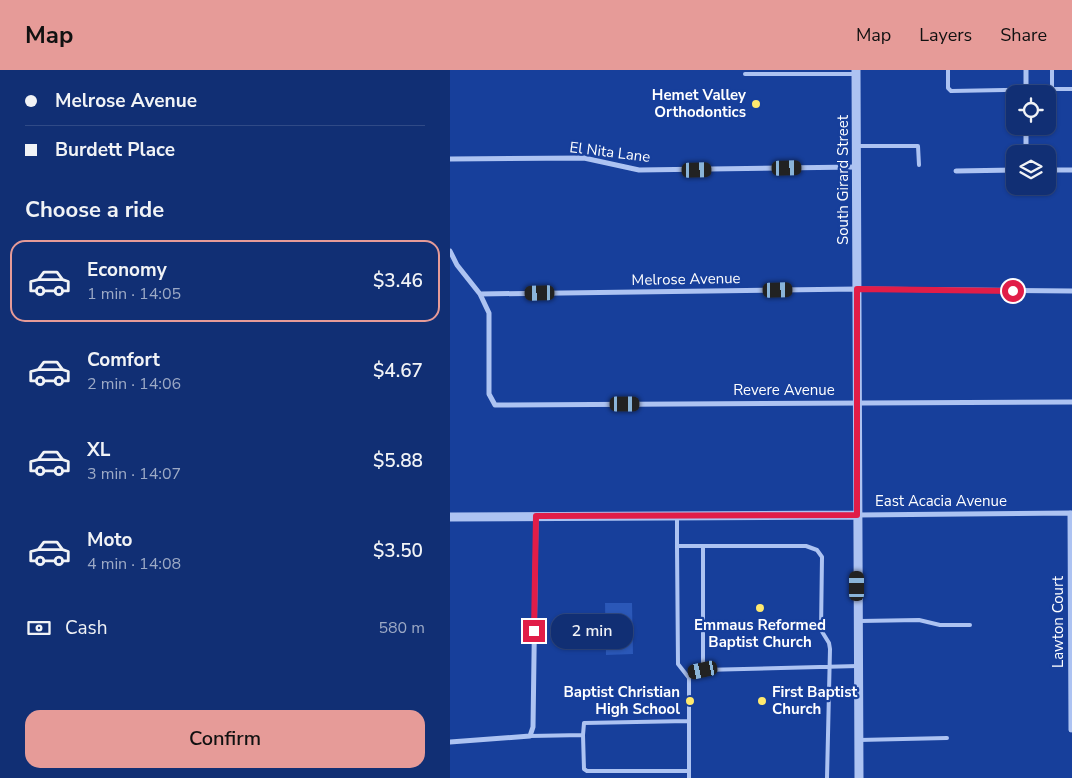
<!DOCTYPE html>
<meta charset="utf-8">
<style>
:root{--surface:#112f74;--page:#1e3b7c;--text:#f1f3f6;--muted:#9ca9c5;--line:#304a86;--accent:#e69b98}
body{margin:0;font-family:"Nunito Sans",sans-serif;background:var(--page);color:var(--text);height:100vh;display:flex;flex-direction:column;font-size:19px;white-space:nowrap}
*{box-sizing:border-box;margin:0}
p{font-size:16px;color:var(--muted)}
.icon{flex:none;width:28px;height:28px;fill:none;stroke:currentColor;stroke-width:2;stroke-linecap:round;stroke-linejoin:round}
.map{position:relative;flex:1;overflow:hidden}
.drawer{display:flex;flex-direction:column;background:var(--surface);width:450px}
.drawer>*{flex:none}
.banner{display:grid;align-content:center;height:110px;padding:0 25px;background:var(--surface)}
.controls{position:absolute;left:556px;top:15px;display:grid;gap:10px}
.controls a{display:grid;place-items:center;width:50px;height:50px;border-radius:10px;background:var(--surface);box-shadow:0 1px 4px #0004,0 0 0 1px var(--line);font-size:25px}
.end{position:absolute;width:22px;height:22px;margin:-11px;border:6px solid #e11d48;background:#fff;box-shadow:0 0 0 2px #fff}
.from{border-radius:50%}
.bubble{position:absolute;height:35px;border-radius:15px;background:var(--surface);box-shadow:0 1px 4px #0004,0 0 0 1px var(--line);font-size:16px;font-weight:600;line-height:35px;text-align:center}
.car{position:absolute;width:15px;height:30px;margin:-15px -8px;border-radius:6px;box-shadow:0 0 4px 1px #0007;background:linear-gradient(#222 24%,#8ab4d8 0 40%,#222 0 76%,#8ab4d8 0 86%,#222 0)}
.banner b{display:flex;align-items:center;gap:18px;height:48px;font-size:19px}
.banner b+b{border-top:1px solid var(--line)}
.banner i{width:12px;height:12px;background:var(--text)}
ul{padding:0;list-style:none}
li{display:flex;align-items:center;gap:15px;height:82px;margin:0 10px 8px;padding:0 15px;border:2px solid transparent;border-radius:15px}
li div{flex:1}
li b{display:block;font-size:19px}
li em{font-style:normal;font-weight:600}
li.active{border-color:var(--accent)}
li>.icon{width:45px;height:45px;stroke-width:1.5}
h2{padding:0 25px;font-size:22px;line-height:60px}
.pay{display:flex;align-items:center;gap:12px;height:55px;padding:0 25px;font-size:19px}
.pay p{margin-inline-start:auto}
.cta{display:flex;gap:10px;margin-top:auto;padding:10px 25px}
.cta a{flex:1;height:58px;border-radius:15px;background:var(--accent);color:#111;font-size:20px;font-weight:600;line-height:58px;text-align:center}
header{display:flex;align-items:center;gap:30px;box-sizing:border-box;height:70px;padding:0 25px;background:var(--accent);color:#111}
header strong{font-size:24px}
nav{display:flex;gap:28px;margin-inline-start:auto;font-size:18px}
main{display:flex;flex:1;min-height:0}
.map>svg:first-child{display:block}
.green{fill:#2b58b8}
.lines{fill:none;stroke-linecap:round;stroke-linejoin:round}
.service{stroke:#adc3f2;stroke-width:4}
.minor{stroke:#adc3f2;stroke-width:5}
.tertiary{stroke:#adc3f2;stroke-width:9}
.route{stroke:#e11d48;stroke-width:6}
.poi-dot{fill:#ffe96e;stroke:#173f9b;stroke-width:2}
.labels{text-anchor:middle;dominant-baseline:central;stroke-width:4.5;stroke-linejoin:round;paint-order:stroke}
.poi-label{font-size:15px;font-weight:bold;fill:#fff;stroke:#173f9b;text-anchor:end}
.street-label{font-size:15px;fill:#fff;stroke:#173f9b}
</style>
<header>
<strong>Map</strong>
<nav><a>Map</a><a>Layers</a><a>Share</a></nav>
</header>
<main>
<section class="drawer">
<div class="banner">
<b><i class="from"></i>Melrose Avenue</b>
<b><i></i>Burdett Place</b>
</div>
<h2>Choose a ride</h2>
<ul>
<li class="active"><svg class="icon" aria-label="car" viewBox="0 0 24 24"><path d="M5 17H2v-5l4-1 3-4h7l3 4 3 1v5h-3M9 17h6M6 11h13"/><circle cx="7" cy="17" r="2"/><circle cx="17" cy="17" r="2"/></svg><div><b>Economy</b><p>1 min · 14:05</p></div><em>$3.46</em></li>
<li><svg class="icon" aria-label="car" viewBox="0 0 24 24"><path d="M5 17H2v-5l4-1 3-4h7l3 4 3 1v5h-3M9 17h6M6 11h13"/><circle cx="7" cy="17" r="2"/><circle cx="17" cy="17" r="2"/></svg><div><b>Comfort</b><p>2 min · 14:06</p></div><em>$4.67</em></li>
<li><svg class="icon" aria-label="car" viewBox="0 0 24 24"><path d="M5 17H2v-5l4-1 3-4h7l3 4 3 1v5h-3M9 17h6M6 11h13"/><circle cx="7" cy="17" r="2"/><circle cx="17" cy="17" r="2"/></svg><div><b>XL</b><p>3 min · 14:07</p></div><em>$5.88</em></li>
<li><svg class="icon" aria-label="car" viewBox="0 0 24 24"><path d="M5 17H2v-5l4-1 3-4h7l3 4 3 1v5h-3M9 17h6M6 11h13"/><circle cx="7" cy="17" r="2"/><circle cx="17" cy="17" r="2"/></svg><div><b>Moto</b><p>4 min · 14:08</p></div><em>$3.50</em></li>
</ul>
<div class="pay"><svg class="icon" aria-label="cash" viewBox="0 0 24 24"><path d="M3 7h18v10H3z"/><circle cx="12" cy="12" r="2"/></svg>Cash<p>580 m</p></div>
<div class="cta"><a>Confirm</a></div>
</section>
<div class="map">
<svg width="622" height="708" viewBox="0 0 622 708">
<rect width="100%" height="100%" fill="#173f9b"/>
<path class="green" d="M 155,533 L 182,533 L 183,584 L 156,585 Z"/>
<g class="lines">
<path class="service" d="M 498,0 L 498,18 L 501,21 L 602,19
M 602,0 L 602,19 L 622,19
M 295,4 L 405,4
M 406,76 L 468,76 L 469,95
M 227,446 L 227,476
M 410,551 L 469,550 L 490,555 L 520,555
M 253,600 L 253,476
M 239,608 L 228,594 L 227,476 L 356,476 L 367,480 L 372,487 L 371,560 L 379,573 L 380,579 L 377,708
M 133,665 L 134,699 L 137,701 L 238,701
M 80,666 L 133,665 L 134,653 L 238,651
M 409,670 L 497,668
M 239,708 L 239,608 L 242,603 L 253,600 L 408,596"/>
<path class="minor" d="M 576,0 L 576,24
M 576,56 L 576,84
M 0,89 L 134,88 L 189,100 L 406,97
M 598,100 L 622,100
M 506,101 L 565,100
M 0,181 L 7,195 L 30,224 L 39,243 L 39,324 L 45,335 L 622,332
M 30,224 L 407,219 L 622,221
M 620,443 L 621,660
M 407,445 L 621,443
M 0,672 L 80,666 L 83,657 L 86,446"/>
<path class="tertiary" d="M 406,0 L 409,708
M 0,447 L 407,445"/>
</g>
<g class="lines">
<path class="route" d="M 84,561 L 86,446 L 407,445 L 407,219 L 563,221"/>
</g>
<g class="poi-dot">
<circle cx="306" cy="34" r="5"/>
<circle cx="310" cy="538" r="5"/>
<circle cx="240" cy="631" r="5"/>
<circle cx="312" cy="631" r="5"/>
</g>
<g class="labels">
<g class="poi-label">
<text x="296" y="25">Hemet Valley<tspan x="296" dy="17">Orthodontics</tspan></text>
<text x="310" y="555" text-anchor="middle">Emmaus Reformed<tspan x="310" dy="17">Baptist Church</tspan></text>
<text x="230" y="622">Baptist Christian<tspan x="230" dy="17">High School</tspan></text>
<text x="322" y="622" text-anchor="start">First Baptist<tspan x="322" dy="17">Church</tspan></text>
</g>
<g class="street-label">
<text transform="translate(160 82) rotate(7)">El Nita Lane</text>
<text transform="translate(393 110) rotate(-90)">South Girard Street</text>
<text transform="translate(236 209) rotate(-1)">Melrose Avenue</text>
<text x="334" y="320">Revere Avenue</text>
<text x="491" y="431">East Acacia Avenue</text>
<text transform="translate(608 552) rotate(-90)">Lawton Court</text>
</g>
</g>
</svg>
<div class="controls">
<a><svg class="icon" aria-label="locate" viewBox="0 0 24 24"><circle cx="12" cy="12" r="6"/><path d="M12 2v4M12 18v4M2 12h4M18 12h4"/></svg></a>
<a><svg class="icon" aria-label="layers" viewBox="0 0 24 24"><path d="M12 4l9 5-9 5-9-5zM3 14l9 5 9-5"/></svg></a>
</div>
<i class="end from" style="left:563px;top:221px"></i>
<i class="end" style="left:84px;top:561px"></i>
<div class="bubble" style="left:101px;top:544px;width:82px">2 min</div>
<i class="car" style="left:337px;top:98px;rotate:89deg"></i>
<i class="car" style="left:247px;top:100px;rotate:89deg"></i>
<i class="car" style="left:328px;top:220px;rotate:89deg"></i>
<i class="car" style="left:90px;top:223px;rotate:269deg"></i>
<i class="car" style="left:175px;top:334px;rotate:90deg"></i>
<i class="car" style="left:407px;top:516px;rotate:0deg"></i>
<i class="car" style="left:253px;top:600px;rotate:258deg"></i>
</div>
</main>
